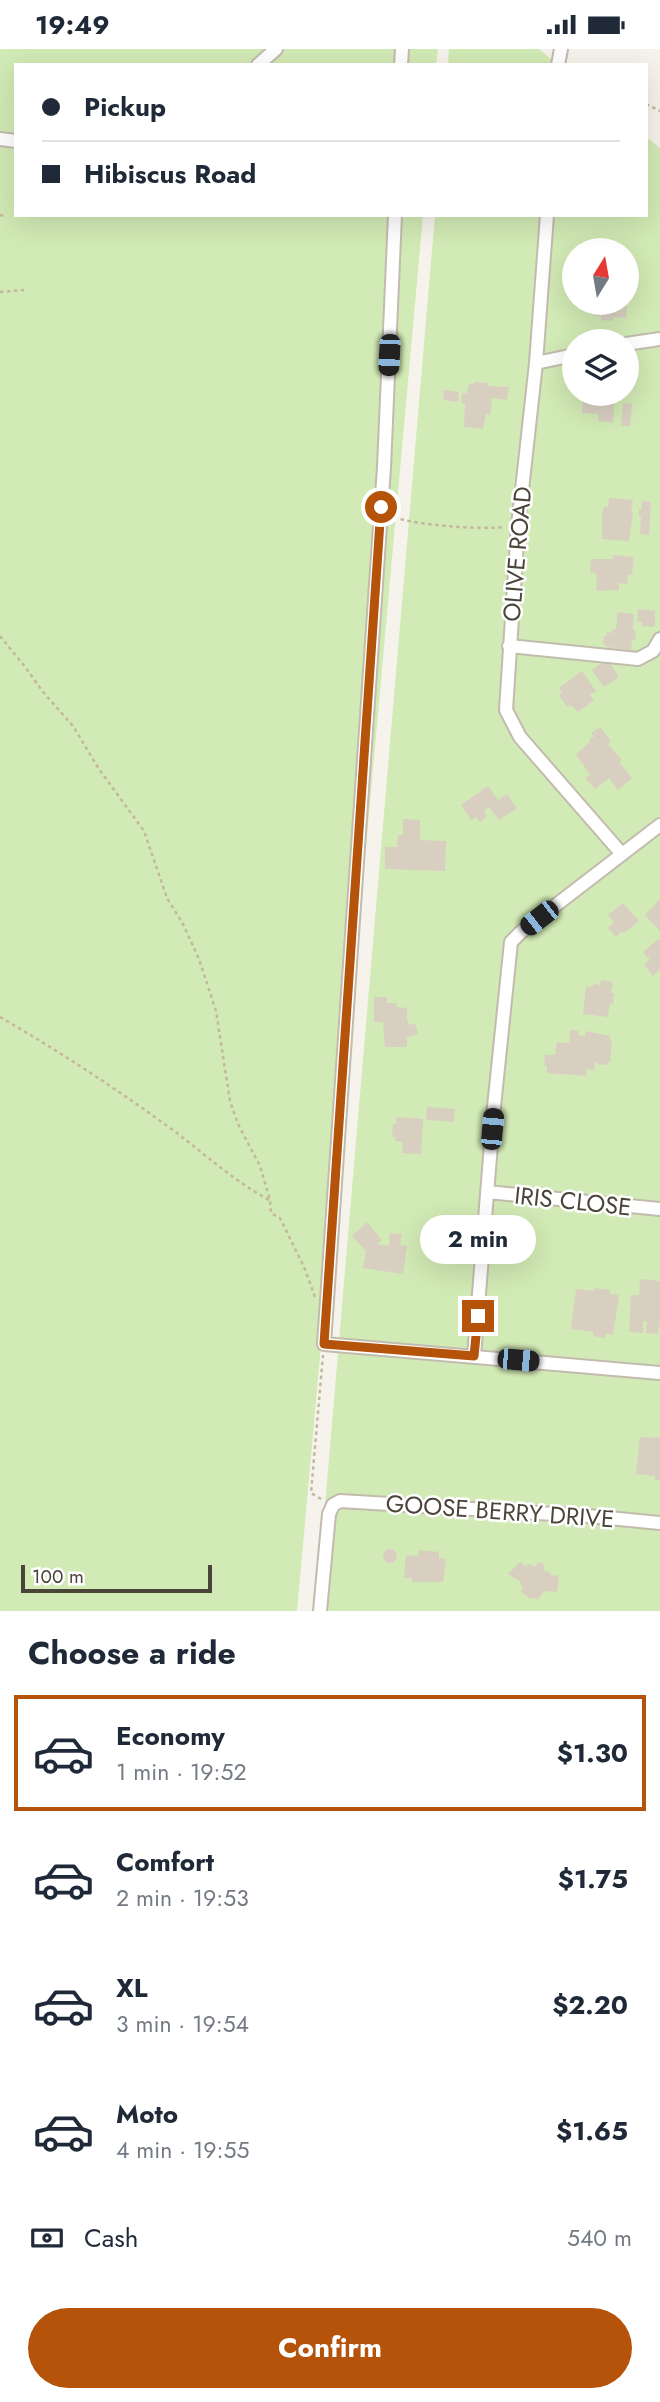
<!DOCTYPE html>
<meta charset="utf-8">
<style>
:root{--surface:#fff;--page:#f6f6f7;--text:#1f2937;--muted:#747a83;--line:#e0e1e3;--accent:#b45309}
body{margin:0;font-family:Jost,sans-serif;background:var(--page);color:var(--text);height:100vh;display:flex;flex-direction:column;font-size:26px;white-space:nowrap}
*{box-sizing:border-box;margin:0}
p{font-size:23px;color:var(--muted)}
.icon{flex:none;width:38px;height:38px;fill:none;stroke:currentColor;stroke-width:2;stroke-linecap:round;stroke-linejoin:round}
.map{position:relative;height:1562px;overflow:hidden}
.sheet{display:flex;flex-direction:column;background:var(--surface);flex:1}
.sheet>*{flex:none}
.hud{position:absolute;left:14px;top:14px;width:634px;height:154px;border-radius:0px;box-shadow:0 7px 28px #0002;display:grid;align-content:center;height:154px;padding:0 28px;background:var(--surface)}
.needle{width:46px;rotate:11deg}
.fabs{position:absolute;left:562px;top:189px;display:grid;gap:14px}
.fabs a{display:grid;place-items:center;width:77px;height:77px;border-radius:50%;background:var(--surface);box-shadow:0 7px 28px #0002;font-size:35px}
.scale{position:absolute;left:21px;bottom:18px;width:191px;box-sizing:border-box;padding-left:7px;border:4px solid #4b4439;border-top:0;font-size:19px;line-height:24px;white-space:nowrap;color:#4b4439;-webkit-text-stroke:5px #fff;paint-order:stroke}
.end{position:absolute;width:32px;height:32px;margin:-16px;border:9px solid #b45309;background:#fff;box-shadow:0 0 0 4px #fff}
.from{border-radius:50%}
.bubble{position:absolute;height:49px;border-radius:24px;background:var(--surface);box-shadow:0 7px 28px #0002;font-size:23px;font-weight:700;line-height:49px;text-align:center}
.car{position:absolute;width:21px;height:42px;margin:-21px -10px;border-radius:9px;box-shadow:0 0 5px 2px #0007;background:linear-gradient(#222 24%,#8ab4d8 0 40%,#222 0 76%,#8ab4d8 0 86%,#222 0)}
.hud b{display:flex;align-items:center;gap:24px;height:66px;font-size:26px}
.hud b+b{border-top:2px solid var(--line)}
.hud i{width:18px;height:18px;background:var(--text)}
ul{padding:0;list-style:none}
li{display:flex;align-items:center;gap:21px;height:116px;margin:0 14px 10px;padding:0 14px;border:4px solid transparent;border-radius:0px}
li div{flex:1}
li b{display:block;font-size:26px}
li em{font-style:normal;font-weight:700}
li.selected{border-color:var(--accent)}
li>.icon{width:63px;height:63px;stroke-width:1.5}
h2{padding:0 28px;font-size:32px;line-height:84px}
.pay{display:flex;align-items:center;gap:18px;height:77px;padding:0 28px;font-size:26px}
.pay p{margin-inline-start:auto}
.action{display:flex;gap:14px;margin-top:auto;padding:14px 28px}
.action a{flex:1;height:80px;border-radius:42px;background:var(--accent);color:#fff;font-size:28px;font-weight:700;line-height:80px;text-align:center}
.status{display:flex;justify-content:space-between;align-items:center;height:49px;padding:0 35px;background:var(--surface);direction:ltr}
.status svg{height:19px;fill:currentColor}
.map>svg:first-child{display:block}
.green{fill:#d2eab5;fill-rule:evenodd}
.building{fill:#d8cfc1}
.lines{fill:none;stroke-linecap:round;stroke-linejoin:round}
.minor-casing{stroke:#c2bbae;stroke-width:16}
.path{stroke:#c4b79f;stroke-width:2.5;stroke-dasharray:3.5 3.5;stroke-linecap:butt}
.minor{stroke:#fff;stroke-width:12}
.route{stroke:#b45309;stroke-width:9}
.labels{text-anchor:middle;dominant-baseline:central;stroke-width:5;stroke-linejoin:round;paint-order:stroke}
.street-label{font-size:24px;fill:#4b4439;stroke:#fff}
</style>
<div class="status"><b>19:49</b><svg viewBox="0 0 49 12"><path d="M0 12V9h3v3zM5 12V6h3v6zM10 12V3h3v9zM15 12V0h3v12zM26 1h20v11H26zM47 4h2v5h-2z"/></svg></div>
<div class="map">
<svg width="660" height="1562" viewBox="0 0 660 1562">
<rect width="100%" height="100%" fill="#f6f3ec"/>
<path class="green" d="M 0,0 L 438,0 L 436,16 L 16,16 L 16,166 L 423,166 L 297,1562 L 0,1562 Z
M 449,0 L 539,0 L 558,16 L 448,16 Z
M 646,88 L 660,99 L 660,1562 L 316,1562 L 435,166 L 646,166 ZM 574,201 L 626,201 L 626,254 L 574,254 ZM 574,292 L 626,292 L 626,345 L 574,345 Z"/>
<path class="building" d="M 592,254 L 624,254 L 623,256 L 627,256 L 626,269 L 613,268 L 613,272 L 601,271 L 601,268 L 595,267 L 596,262 L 591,262 Z
M 474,333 L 488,334 L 488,337 L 509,338 L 507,351 L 492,349 L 490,366 L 486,365 L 483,380 L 464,378 L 465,355 L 461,354 L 462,344 L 467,345 L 469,335 L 473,335 Z
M 444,341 L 459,343 L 458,353 L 443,351 Z
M 589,345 L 615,345 L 613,374 L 598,372 L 598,365 L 582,364 L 583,350 L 589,351 Z
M 623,354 L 632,355 L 630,377 L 621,377 Z
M 609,449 L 633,451 L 631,464 L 633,464 L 629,492 L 602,490 L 602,466 L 604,457 L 608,458 Z
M 642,452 L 651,453 L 649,486 L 640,485 L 641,468 L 639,468 L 639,460 L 642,460 Z
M 613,506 L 634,508 L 632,526 L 628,526 L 627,535 L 619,534 L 619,541 L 597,542 L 596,524 L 590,523 L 591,510 L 613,510 Z
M 638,560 L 655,562 L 655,578 L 642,577 L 642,573 L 637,573 Z
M 618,563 L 634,565 L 633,581 L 636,582 L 635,592 L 632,591 L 631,601 L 606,598 L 606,596 L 603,595 L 604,587 L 607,587 L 607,583 L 612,584 L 612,580 L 616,580 Z
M 607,610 L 619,628 L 604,638 L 592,621 Z
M 582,622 L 596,642 L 590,646 L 594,651 L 578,663 L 571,656 L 567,658 L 559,646 L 562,644 L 559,639 Z
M 600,678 L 611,692 L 608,695 L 622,711 L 619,713 L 632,729 L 618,741 L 609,729 L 595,740 L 585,729 L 590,726 L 576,705 L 589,694 L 590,689 L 594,688 L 591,684 Z
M 488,737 L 498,751 L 507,745 L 517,759 L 499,771 L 489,758 L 484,762 L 487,767 L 480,773 L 476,768 L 471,771 L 461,756 Z
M 403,770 L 420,771 L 420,791 L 446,792 L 445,822 L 385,820 L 385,798 L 397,798 L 398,786 L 403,786 Z
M 660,850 L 660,882 L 645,866 Z
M 623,854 L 639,872 L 624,884 L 622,882 L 616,888 L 608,879 L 614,873 L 608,866 Z
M 658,890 L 660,892 L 660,920 L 653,927 L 644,916 L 650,911 L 643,903 Z
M 601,931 L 613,933 L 611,944 L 614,944 L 613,955 L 610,954 L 608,968 L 583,965 L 586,937 L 593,938 L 593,935 L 600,936 Z
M 374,948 L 387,948 L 387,954 L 397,954 L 396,958 L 407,959 L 407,971 L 409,976 L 415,974 L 418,985 L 407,988 L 407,998 L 385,998 L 383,973 L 374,973 Z
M 570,981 L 579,982 L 578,986 L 585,987 L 585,982 L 610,987 L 610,992 L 612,992 L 610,1013 L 608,1013 L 608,1016 L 598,1015 L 598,1013 L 595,1013 L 594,1021 L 586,1020 L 586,1027 L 547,1024 L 547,1017 L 544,1017 L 545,1006 L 555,1006 L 557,993 L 569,994 Z
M 427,1058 L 455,1060 L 454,1073 L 426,1071 Z
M 396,1068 L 423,1070 L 421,1105 L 402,1104 L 403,1093 L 395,1092 L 395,1088 L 392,1088 L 393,1075 L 396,1075 Z
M 367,1173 L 382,1191 L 377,1195 L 389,1197 L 390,1184 L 402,1185 L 400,1196 L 407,1197 L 403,1225 L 363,1219 L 366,1202 L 352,1187 Z
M 640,1230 L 660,1232 L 660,1273 L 658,1285 L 646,1284 L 647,1273 L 643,1272 L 643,1284 L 629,1283 L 631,1246 L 639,1246 Z
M 595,1239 L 610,1241 L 610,1245 L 619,1246 L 613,1286 L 606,1285 L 606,1289 L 593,1287 L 594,1283 L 571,1280 L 576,1240 L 594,1242 Z
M 640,1388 L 660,1389 L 660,1431 L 655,1431 L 655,1427 L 636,1425 Z
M383 1507a7 7 0 1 1 14 0a7 7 0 1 1-14 0Z
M 419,1501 L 439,1503 L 439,1509 L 446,1510 L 443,1533 L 412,1533 L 412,1529 L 404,1529 L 406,1506 L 418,1507 Z
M 520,1513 L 527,1518 L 528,1515 L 536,1518 L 538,1513 L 545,1516 L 543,1521 L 551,1524 L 550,1526 L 559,1527 L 557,1543 L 544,1542 L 538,1550 L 529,1549 L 521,1543 L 523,1538 L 520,1536 L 521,1533 L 508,1525 Z"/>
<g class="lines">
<g class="minor-casing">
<path id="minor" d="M 258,16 L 276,0
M 401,16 L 402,0
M 558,16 L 561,0
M 0,90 L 16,92
M 395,166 L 384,418 L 324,1295 L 660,1324
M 547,166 L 536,314 L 518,477 L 506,661 L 520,688 L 621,804
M 626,295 L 660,290
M 536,314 L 574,306
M 509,597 L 638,610 L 653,602 L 660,590
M 487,1143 L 660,1160
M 474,1307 L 494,1058 L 511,893 L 521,883 L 660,776
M 320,1562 L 329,1465 L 333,1456 L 340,1452 L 588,1467 L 660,1474"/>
</g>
<path class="path" d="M 646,55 L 660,62
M 0,166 L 5,167
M 0,243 L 24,241
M 394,468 C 415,476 481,481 505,478
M 0,587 L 26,619 L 43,643 L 73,677 L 99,720 L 144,782 L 167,849 L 183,875 L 199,910 L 216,962 L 230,1052 L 238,1075 L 260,1117 L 270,1151 L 271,1164 L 280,1169 L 304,1218 L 315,1248
M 0,968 C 57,1001 112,1037 166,1076 C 202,1102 229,1129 269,1151
M 321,1450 L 311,1444 L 323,1306"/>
<use href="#minor" class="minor"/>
</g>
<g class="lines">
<path class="route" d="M 381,458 L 324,1295 L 474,1307 L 478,1267"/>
</g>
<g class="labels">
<g class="street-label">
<text transform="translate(517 505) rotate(-85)">OLIVE ROAD</text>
<text transform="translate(573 1152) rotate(6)">IRIS CLOSE</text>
<text transform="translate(500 1462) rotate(4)">GOOSE BERRY DRIVE</text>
</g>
</g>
</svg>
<div class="fabs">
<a><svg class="needle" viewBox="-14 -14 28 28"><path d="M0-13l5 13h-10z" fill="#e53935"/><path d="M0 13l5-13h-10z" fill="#747a83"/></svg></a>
<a><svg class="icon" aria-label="layers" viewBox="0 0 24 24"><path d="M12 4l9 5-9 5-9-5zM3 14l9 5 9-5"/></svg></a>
</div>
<div class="scale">100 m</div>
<i class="end from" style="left:381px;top:458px"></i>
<i class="end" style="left:478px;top:1267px"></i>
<div class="bubble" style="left:420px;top:1166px;width:116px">2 min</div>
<i class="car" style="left:389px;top:306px;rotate:183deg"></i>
<i class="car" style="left:539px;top:869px;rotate:232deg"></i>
<i class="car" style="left:492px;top:1080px;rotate:5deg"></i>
<i class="car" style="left:518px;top:1311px;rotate:95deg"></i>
<div class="hud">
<b><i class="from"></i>Pickup</b>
<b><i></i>Hibiscus Road</b>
</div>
</div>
<section class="sheet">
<h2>Choose a ride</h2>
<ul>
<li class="selected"><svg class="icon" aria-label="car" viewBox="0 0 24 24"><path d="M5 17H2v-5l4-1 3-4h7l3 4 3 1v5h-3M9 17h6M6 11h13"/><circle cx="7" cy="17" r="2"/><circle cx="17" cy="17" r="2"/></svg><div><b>Economy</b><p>1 min · 19:52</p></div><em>$1.30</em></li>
<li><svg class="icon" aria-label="car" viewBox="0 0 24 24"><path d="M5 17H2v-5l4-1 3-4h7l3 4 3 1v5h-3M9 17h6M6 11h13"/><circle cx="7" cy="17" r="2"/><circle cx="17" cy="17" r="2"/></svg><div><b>Comfort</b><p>2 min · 19:53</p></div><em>$1.75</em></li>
<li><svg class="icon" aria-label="car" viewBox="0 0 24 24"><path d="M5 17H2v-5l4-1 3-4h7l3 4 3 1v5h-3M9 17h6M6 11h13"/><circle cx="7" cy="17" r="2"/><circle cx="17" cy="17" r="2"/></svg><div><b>XL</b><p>3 min · 19:54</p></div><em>$2.20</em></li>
<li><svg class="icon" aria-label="car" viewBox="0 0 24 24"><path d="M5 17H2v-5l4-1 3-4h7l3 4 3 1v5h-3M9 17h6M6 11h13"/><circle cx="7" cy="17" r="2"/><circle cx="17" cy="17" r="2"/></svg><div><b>Moto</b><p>4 min · 19:55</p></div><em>$1.65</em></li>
</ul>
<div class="pay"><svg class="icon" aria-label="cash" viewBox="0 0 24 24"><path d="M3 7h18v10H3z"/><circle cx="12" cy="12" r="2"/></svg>Cash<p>540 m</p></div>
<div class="action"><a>Confirm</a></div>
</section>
